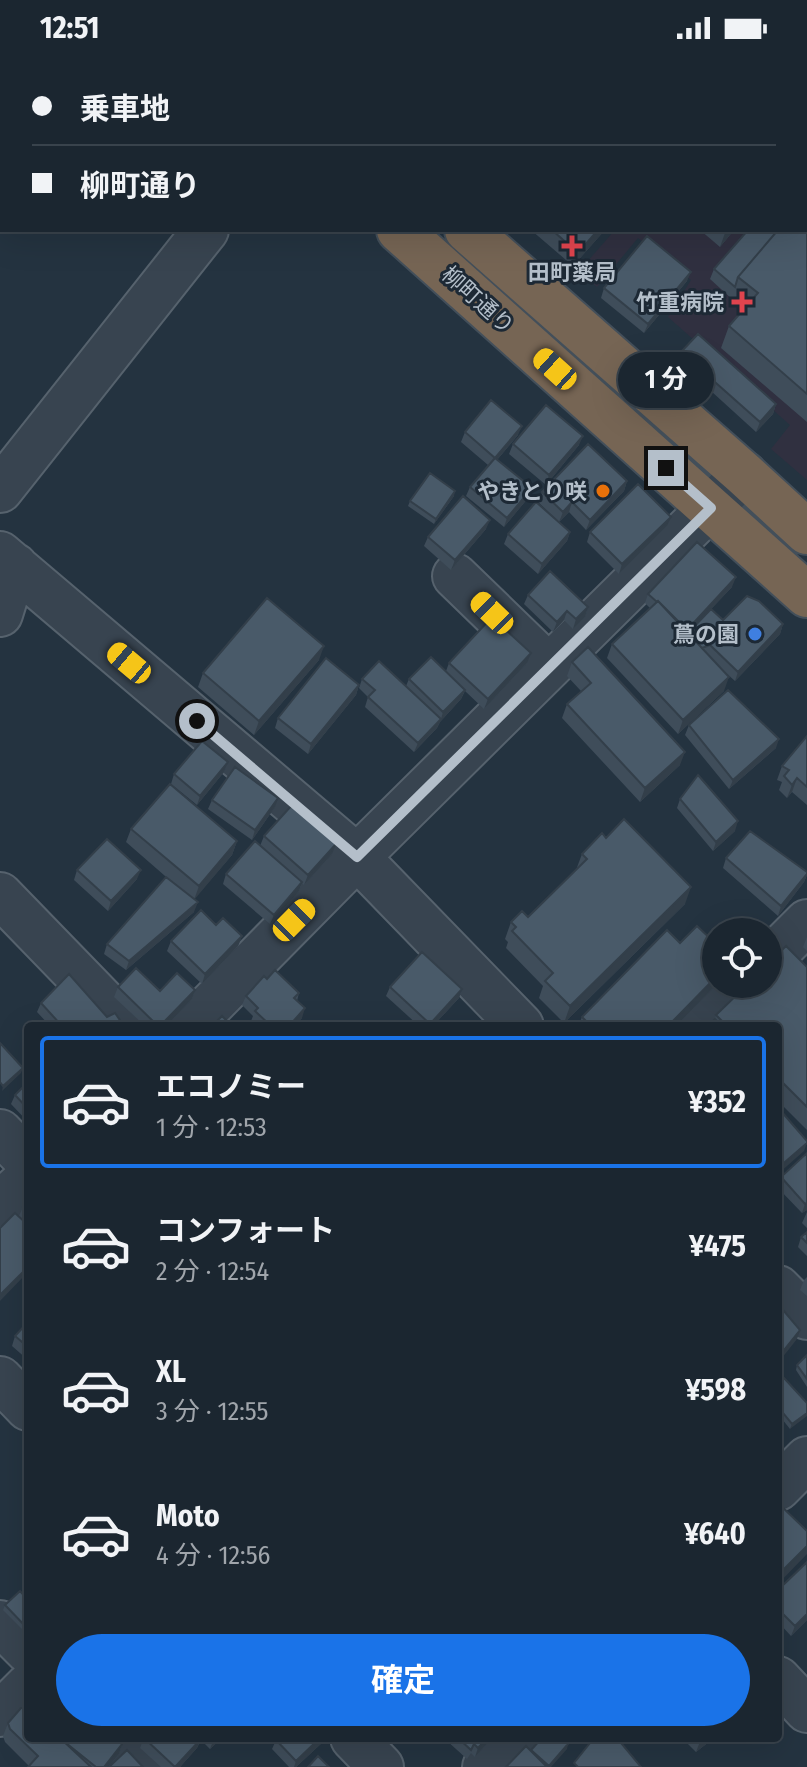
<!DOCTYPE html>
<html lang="ja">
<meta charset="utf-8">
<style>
:root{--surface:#1b2630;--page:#28323c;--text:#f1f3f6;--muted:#a0a5ab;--line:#39434c;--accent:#1a73e8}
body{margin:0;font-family:"Fira Sans Condensed","Noto Sans JP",sans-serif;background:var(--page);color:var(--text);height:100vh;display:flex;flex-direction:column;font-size:30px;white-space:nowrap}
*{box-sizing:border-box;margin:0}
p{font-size:26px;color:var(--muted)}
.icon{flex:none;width:44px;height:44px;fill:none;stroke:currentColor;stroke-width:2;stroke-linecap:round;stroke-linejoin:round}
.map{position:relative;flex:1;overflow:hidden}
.details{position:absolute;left:24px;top:966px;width:758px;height:720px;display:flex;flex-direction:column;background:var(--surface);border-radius:8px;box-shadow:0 8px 32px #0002,0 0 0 2px var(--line)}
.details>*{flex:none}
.top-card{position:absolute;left:0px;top:0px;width:808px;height:176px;box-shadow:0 8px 32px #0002,0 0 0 2px var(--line);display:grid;align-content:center;height:176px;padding:0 32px;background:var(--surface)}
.controls{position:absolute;left:702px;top:862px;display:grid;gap:16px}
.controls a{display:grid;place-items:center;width:80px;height:80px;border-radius:50%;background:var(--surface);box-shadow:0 8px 32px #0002,0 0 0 2px var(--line);font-size:40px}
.end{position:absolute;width:36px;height:36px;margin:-18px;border:10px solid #b4bfca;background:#111;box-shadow:0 0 0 4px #111}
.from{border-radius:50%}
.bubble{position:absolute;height:56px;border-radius:28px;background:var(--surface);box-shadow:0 8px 32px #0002,0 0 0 2px var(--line);font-size:26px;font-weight:700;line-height:56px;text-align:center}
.car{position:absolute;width:24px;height:48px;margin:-24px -12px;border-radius:10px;box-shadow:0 0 6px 2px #0007;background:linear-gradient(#f5c518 24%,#345 0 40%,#f5c518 0 76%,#345 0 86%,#f5c518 0)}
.top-card b{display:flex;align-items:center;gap:28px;height:76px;font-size:30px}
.top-card b+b{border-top:2px solid var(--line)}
.top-card i{width:20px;height:20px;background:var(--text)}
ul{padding:14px 0 0;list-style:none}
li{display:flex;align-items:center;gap:24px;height:132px;margin:0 16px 12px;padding:0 16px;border:4px solid transparent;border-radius:8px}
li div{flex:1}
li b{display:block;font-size:30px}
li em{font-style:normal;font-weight:700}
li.on{border-color:var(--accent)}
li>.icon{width:72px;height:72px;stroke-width:1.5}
.cta{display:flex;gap:16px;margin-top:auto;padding:16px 32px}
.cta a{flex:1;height:92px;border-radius:48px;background:var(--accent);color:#fff;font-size:32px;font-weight:700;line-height:92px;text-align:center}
.status{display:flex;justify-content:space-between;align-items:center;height:56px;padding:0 40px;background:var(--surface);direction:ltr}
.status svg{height:22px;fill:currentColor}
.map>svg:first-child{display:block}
.medical{fill:#303040}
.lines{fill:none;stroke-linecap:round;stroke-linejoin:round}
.minor-casing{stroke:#56626d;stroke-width:48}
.highway-casing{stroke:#434f5a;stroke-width:48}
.minor{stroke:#384450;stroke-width:44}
.highway{stroke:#766554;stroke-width:44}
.wall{fill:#3f4d5a}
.shaded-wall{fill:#333f4a}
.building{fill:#495a69;stroke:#333f4a;stroke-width:2}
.route{stroke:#b4bfca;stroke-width:10}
.health-dot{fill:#e0444e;stroke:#1d2935;stroke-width:3}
.food-dot{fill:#e8710a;stroke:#1d2935;stroke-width:3}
.shop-dot{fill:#3f7fe0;stroke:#1d2935;stroke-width:3}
.labels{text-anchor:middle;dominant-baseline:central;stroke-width:6;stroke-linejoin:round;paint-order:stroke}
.poi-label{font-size:22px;font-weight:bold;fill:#b4bfca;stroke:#1d2935;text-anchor:end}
.street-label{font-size:22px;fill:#b4bfca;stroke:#1d2935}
</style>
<div class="status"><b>12:51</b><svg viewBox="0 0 49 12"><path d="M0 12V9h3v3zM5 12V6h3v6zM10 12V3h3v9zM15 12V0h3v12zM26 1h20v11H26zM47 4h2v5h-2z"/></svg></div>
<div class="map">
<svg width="807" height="1711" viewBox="0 0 807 1711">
<rect width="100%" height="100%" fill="#243340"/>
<path class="medical" d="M 806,52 L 807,53 L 807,424 L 771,393 L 790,369 L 668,261 L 691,224 L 638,182 L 597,231 L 579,215 L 615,174 L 806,174 Z"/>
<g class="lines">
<g class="minor-casing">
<path id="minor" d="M 758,0 L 760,2
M 341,2 L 342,0
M 806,42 L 807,43
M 0,434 L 206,174
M 0,498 L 357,801 L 521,970
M 455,520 L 549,611
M 0,558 L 15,510
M 0,839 L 127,970
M 768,905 L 807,866
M 190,970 L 357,801 L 744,418
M 702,970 L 744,928
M 0,1076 L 28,1105
M 0,1148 L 28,1122
M 778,1232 L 807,1261
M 0,1323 L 28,1352
M 778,1432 L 807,1403
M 0,1567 L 28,1595
M 778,1623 L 807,1654
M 0,1658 L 28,1630
M 114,1682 L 143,1711
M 353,1682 L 381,1711
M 485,1711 L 516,1682"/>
</g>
<g class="highway-casing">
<path id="highway" d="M 203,0 L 206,2
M 269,0 L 272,2
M 399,174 L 807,539
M 467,174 L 744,418 L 807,476"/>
</g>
<use href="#minor" class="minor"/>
<use href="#highway" class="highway"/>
</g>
<path class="wall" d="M 0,0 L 2,2 L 2,68 L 0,67 Z
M 807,141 L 807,366 L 721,292 L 729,270 L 744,254 L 710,223 L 714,213 L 806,174 Z
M 531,174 L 605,174 L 573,210 Z
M 700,174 L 734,174 L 720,191 Z
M 687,225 L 644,277 L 601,242 L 604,232 Z
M 681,296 L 776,348 L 773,358 L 756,376 L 678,305 Z
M 465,376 L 518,379 L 497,404 L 532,432 L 528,442 L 504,471 L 466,440 L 470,431 L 488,409 L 461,386 Z
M 513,388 L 579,389 L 546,429 L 509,398 Z
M 627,425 L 624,435 L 586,474 L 569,456 L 559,466 L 538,446 L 542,436 Z
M 454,440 L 434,468 L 408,450 L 410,445 Z
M 667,470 L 619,518 L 587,486 L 590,476 Z
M 486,473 L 451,514 L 424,490 L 428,481 Z
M 570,476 L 567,485 L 538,518 L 504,488 L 508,478 Z
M 732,531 L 711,553 L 723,564 L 783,568 L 780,578 L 735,625 L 717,609 L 724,635 L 678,678 L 607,602 L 612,588 L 650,552 L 645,547 L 648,538 Z
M 528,539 L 588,551 L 585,561 L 573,573 L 564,564 L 553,576 L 524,548 Z
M 319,604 L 254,679 L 198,631 L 203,617 Z
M 572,606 L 680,709 L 640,746 L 562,662 L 567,648 L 581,635 L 567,620 Z
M 449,607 L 527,607 L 484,653 L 465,635 L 461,643 L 440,666 L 437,672 L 414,696 L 365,651 L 368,641 L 359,632 L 362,623 L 406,630 L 409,623 L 446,615 Z
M 359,629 L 356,639 L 308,698 L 275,672 L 278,662 Z
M 689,669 L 776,692 L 729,733 L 685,679 Z
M 807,680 L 807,749 L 792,736 L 787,742 L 779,734 L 782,726 L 777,724 L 782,710 Z
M 228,706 L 224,716 L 197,749 L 171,728 L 174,718 Z
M 680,743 L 735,775 L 713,795 L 677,752 Z
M 212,744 L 275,751 L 252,784 L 208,753 Z
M 131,773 L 237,785 L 232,799 L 194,843 L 194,856 L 126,914 L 104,898 L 107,888 L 180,833 L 126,786 Z
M 264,780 L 332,798 L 304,829 L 302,827 L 299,835 L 270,868 L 223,828 L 226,818 L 260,790 Z
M 606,782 L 685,848 L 564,967 L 539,942 L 543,930 L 506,892 L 508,886 L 505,883 L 511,866 L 528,861 L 576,814 L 582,798 Z
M 726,802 L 807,816 L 807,819 L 804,826 L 778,860 L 723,812 Z
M 77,814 L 137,823 L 108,855 L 74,824 Z
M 216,869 L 242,880 L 238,890 L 202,928 L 167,895 L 171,885 Z
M 807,881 L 807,895 L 803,891 Z
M 680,887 L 717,928 L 676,970 L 578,970 L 582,961 Z
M 807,911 L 807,1074 L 778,1045 L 778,970 L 707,970 L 715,963 L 716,959 Z
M 267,923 L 299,937 L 297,945 L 302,962 L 294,970 L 257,970 L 251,965 L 253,960 L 242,949 L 246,940 Z
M 118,931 L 160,935 L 195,934 L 192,943 L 166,970 L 145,970 L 114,941 Z
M 390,931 L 462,933 L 459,942 L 433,970 L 419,970 L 386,940 Z
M 41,947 L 107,961 L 124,970 L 50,970 L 37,956 Z
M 28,1026 L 28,1066 L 11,1048 L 15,1039 Z
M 807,1097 L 807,1154 L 802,1157 L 778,1132 L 778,1129 L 781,1121 Z
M 28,1146 L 28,1169 L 19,1160 L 23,1151 Z
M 807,1156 L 807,1172 L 802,1167 Z
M 807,1176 L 807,1200 L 798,1191 L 801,1181 Z
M 807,1221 L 807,1240 L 800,1234 L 804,1224 Z
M 28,1266 L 28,1304 L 12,1290 L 15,1280 Z
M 807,1299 L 807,1331 L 796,1314 L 797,1309 Z
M 778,1326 L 807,1347 L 790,1373 L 778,1358 Z
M 807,1506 L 807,1564 L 791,1580 L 778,1566 L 778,1534 Z
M 28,1519 L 28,1535 L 23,1530 Z
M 28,1544 L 28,1579 L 3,1554 L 5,1549 Z
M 8,1667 L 66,1688 L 122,1688 L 119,1698 L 108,1711 L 28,1711 L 29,1710 L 5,1686 L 3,1680 Z
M 144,1682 L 222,1682 L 210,1693 L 201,1684 L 197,1692 L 180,1711 L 161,1711 L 140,1692 Z
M 277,1682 L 325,1682 L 324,1685 L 296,1711 L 289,1711 L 272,1693 Z
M 447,1682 L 492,1682 L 475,1701 L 471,1697 L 467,1703 L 446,1684 Z
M 682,1682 L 714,1682 L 696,1696 Z"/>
<path class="shaded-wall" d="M 598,174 L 605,174 L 573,210 L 578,197 Z
M 728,174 L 734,174 L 720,191 L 725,177 Z
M 691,216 L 687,225 L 644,277 L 648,268 Z
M 776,348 L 773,358 L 756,376 L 760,366 Z
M 522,370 L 518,379 L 491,411 L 495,402 Z
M 583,380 L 579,389 L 546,429 L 549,419 Z
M 627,425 L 624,435 L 586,474 L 590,464 Z
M 532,432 L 528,442 L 504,471 L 507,462 Z
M 455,435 L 454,440 L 434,468 L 436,463 Z
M 572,446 L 569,456 L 559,466 L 563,456 Z
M 671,461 L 667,470 L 619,518 L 622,508 Z
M 490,464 L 486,473 L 451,514 L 455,504 Z
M 570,476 L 567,485 L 538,518 L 542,508 Z
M 736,521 L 732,531 L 683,583 L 687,574 Z
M 588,551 L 585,561 L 573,573 L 576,563 Z
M 567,555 L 564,564 L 553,576 L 557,566 Z
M 783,568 L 780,578 L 735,625 L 738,616 Z
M 324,590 L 319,604 L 254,679 L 259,665 Z
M 531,597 L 527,607 L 484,653 L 488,643 Z
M 729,621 L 724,635 L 678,678 L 683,664 Z
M 359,629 L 356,639 L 308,698 L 311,688 Z
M 465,634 L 461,643 L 440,666 L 437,672 L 414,696 L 418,687 L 441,663 L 443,656 Z
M 779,683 L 776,692 L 729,733 L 733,724 Z
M 685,696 L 680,709 L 640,746 L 645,732 Z
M 228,706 L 224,716 L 197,749 L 200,740 Z
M 797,722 L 792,736 L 787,742 L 792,729 Z
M 278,742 L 275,751 L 252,784 L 255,774 Z
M 738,765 L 735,775 L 713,795 L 716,786 Z
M 237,785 L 232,799 L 194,844 L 199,830 Z
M 336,788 L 332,798 L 304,829 L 308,819 Z
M 141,814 L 137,823 L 108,855 L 111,845 Z
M 807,818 L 804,826 L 778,860 L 781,850 Z
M 302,826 L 299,835 L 270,868 L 274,859 Z
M 691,831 L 685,848 L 564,967 L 570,950 Z
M 198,846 L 194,856 L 126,914 L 129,905 Z
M 242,880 L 238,890 L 202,928 L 205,918 Z
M 716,921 L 716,928 L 717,928 L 676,970 L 668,970 Z
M 462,933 L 459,942 L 433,970 L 429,970 Z
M 195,934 L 192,943 L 166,970 L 160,970 Z
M 305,952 L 302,962 L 294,970 L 289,970 Z
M 23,1012 L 21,1017 L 2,1035 L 3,1030 Z
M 807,1087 L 804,1095 L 778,1118 L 778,1112 Z
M 807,1147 L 807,1154 L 802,1157 L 805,1148 Z
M 28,1211 L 28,1216 L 0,1245 L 0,1239 Z
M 800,1274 L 797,1283 L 778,1307 L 780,1299 Z
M 807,1357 L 807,1360 L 790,1373 L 792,1368 Z
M 807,1490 L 807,1498 L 778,1528 L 778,1519 Z
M 807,1558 L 807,1564 L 791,1580 L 795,1570 Z
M 214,1682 L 222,1682 L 210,1693 Z
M 320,1682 L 325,1682 L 324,1685 L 296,1711 L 294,1711 L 296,1705 Z
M 487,1682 L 492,1682 L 475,1701 L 478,1692 Z
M 702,1682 L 714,1682 L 696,1696 L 701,1683 Z
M 201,1683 L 197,1692 L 180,1711 L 175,1711 Z
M 122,1688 L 119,1698 L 108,1711 L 104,1711 Z
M 568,1688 L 567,1693 L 551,1711 L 549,1711 Z"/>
<path class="building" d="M 0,0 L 75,0 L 77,2 L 2,2 L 2,33 L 0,31 Z
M 806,58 L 807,59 L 807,90 L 806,89 Z
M 807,141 L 807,338 L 729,270 L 758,237 L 738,221 L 778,174 L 806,174 Z
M 552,174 L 598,174 L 578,197 Z
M 748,174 L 778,174 L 738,221 L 735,231 L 714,213 Z
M 647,180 L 691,216 L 648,268 L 604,232 Z
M 698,278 L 776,348 L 760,366 L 681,296 Z
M 491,344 L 522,370 L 495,402 L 465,376 Z
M 546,349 L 583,380 L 549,419 L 513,388 Z
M 588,388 L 627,425 L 590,464 L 572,446 L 563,456 L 542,436 Z
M 495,402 L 532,432 L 507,462 L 470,431 Z
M 430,417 L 455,435 L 436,463 L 410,445 Z
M 638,428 L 671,461 L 622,508 L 590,476 Z
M 463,440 L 490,464 L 455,504 L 428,481 Z
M 536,446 L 570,476 L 542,508 L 508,478 Z
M 697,486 L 736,521 L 687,574 L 658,545 L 657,546 L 648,538 Z
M 550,515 L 588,551 L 576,563 L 567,555 L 557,566 L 528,539 Z
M 747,540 L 759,545 L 783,568 L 738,616 L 710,589 L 702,592 L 688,577 L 711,553 L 723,564 Z
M 267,542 L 324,590 L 259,665 L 203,617 Z
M 658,545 L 729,621 L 683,664 L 612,588 Z
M 492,561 L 531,597 L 488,643 L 449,607 Z
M 588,591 L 685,696 L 645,732 L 567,648 L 591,627 L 572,606 Z
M 431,601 L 465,634 L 443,656 L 409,623 Z
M 326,602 L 359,629 L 311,688 L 278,662 Z
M 379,605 L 441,663 L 418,687 L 368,641 L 375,634 L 362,623 Z
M 728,634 L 779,683 L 733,724 L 689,669 Z
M 807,680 L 807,731 L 797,722 L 792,729 L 784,720 L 789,714 L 782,710 Z
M 202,685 L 228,706 L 200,740 L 174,718 Z
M 235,711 L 278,742 L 255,774 L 212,744 Z
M 698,719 L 738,765 L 716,786 L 680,743 Z
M 170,728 L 237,785 L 199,830 L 131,773 Z
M 292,749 L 336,788 L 308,819 L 264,780 Z
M 624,763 L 691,831 L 570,950 L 545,925 L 553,917 L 512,875 L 516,871 L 511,866 L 522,855 L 528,861 L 587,803 L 582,798 L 602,777 L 606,782 Z
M 750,775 L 807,816 L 807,818 L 781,850 L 726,802 Z
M 107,783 L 141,814 L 111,845 L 77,814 Z
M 255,785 L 302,826 L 274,859 L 226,818 Z
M 166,821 L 198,846 L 129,905 L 107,888 Z
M 201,854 L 216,869 L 223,862 L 242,880 L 205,918 L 171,885 Z
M 697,870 L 716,888 L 716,921 L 668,970 L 591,970 L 582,961 L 667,874 L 680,887 Z
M 786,890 L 807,911 L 807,1051 L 778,1022 L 778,970 L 727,970 L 716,959 L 748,928 L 768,928 L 768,908 Z
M 422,896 L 462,933 L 430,968 L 390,931 Z
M 136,912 L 160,935 L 177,917 L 195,934 L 160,970 L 158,970 L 118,931 Z
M 275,914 L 299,937 L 294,942 L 305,952 L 289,970 L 271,970 L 255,955 L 258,952 L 246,940 L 264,920 L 267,923 Z
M 69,918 L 107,961 L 115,957 L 124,970 L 62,970 L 41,947 Z
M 222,960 L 232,970 L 212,970 Z
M 715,963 L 722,970 L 707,970 Z
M 0,987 L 23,1012 L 3,1030 L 0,1026 Z
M 28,1026 L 28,1053 L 15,1039 Z
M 781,1055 L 807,1085 L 807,1087 L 778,1112 L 778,1058 Z
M 807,1097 L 807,1147 L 805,1148 L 781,1121 Z
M 28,1146 L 28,1156 L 23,1151 Z
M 15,1157 L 28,1169 L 28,1211 L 0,1239 L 0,1172 Z
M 807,1176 L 807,1187 L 801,1181 Z
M 778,1248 L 800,1274 L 780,1299 L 778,1296 Z
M 28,1266 L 28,1291 L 15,1280 Z
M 807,1299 L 807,1323 L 797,1309 Z
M 784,1322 L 807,1347 L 807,1357 L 792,1368 L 778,1351 L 778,1326 Z
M 778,1447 L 807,1475 L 807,1490 L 778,1519 Z
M 807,1506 L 807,1558 L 795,1570 L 778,1553 L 778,1534 Z
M 20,1535 L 28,1544 L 28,1573 L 5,1549 Z
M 21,1652 L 28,1652 L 28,1682 L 60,1682 L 91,1711 L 28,1711 L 38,1700 L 10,1673 L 8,1667 Z
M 70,1682 L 115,1682 L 122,1688 L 104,1711 L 96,1711 L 66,1687 Z
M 144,1682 L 200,1682 L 201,1683 L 175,1711 Z
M 277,1682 L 320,1682 L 296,1705 L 275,1683 Z
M 458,1682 L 487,1682 L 478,1692 L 474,1688 L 471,1694 Z
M 542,1682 L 561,1682 L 568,1688 L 549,1710 L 531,1694 Z
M 594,1682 L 617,1682 L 641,1711 L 578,1711 L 574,1707 Z
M 526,1690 L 547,1711 L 506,1711 Z
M 127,1694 L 143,1711 L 109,1711 Z
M 318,1700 L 329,1711 L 308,1711 Z"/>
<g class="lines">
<path class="route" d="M 197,665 L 357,801 L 711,452 L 666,412"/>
</g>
<g class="health-dot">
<path d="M568 178h8v8h8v8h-8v8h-8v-8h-8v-8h8z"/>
<path d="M738 234h8v8h8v8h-8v8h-8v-8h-8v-8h8z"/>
</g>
<circle class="food-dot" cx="603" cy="435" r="8"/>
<circle class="shop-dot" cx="755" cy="578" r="8"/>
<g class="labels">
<g class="poi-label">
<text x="572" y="216" text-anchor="middle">田町薬局</text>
<text x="724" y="246">竹重病院</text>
<text x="587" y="435">やきとり咲</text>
<text x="739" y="578">蔦の園</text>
</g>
<g class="street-label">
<text transform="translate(478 244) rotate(42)">柳町通り</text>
</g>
</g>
</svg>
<div class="controls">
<a><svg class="icon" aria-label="locate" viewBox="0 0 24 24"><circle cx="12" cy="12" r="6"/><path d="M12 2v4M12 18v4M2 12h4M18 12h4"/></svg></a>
</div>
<i class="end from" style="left:197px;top:665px"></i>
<i class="end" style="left:666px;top:412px"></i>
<div class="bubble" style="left:618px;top:296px;width:96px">1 分</div>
<i class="car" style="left:555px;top:313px;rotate:312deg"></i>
<i class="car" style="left:492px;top:557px;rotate:314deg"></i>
<i class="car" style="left:129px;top:607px;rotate:310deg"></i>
<i class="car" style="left:294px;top:864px;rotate:45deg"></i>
<div class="top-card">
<b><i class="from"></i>乗車地</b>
<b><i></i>柳町通り</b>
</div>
<section class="details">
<ul>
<li class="on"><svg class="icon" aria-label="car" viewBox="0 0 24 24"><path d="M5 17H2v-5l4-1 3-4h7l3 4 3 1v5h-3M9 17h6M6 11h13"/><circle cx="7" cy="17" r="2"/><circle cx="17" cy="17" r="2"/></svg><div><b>エコノミー</b><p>1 分 · 12:53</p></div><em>¥352</em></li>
<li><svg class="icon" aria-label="car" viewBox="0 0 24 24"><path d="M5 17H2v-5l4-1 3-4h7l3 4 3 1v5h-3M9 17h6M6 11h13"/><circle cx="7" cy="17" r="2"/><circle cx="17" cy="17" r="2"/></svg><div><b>コンフォート</b><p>2 分 · 12:54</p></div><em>¥475</em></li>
<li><svg class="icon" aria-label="car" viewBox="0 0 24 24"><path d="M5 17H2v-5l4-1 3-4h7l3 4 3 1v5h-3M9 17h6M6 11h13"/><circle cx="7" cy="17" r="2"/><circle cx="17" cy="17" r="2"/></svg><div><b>XL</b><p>3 分 · 12:55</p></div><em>¥598</em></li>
<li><svg class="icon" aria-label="car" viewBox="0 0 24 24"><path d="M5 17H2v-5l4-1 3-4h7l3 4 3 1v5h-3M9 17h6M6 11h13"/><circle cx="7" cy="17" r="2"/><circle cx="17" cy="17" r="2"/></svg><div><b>Moto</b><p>4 分 · 12:56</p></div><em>¥640</em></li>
</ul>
<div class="cta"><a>確定</a></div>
</section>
</div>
